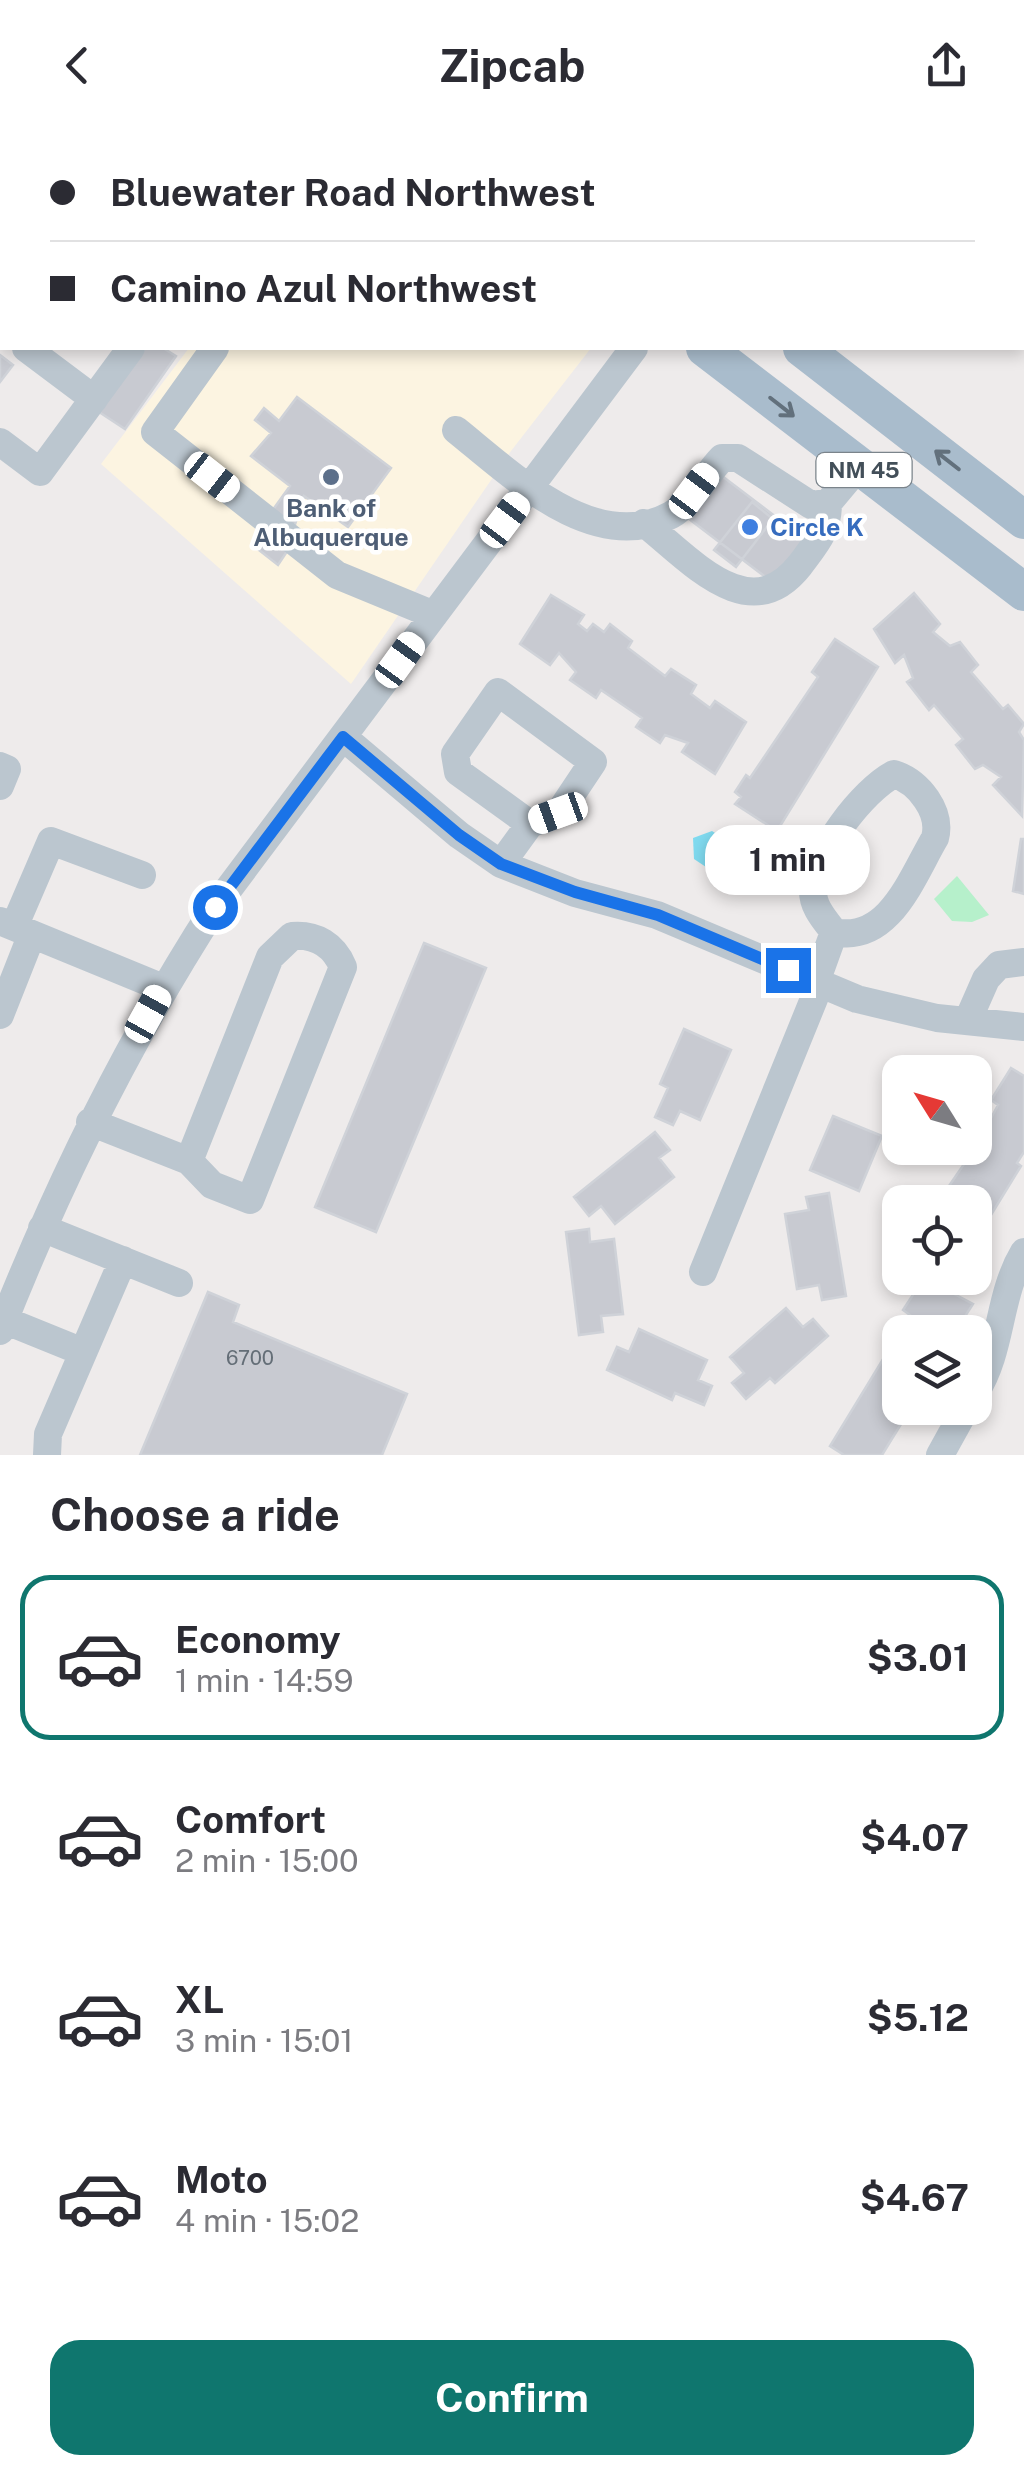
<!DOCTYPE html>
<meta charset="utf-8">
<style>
:root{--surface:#fff;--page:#f2f2f3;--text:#2b2b33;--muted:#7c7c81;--line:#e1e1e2;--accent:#0f766e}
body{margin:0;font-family:"Public Sans",sans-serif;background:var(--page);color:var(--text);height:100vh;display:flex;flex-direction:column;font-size:38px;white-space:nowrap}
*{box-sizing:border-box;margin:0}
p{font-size:32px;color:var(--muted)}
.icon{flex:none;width:55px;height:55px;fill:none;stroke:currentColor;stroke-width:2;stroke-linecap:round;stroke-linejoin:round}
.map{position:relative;height:1325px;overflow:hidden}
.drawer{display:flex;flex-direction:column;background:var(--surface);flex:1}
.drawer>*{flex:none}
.top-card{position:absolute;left:0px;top:0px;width:1025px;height:220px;box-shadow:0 5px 15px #0003;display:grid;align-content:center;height:220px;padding:0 50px;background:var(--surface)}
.needle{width:65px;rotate:307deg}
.fabs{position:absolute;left:882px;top:925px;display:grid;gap:20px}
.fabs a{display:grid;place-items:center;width:110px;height:110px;border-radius:20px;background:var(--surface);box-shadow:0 5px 15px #0003;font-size:50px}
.end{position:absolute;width:45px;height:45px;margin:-22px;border:12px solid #1a73e8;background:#fff;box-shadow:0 0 0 5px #fff}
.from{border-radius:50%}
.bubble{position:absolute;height:70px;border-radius:30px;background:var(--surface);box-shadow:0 5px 15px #0003;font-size:32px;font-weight:700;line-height:70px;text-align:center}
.car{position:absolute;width:30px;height:60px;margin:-30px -15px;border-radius:12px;box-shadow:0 0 8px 2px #0007;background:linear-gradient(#fff 24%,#345 0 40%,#fff 0 76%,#345 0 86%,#fff 0)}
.top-card b{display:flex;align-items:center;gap:35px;height:95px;font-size:38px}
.top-card b+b{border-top:2px solid var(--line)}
.top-card i{width:25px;height:25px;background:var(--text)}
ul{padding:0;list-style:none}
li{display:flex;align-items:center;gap:30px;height:165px;margin:0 20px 15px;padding:0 30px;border:5px solid transparent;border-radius:30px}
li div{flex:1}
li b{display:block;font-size:38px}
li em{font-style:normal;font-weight:700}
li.current{border-color:var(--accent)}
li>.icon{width:90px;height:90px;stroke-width:1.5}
h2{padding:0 50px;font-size:45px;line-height:120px}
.button{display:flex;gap:20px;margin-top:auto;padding:20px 50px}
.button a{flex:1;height:115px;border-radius:30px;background:var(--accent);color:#fff;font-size:40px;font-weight:700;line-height:115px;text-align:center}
header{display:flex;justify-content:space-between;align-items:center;height:130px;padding:0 50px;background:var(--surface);font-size:45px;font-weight:700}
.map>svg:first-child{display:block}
.commercial{fill:#fcf4e1}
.green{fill:#b6f0cb}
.water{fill:#80daef}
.building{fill:#c8cad1;stroke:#cfd2d8;stroke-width:2.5}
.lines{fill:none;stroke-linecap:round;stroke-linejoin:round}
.minor{stroke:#bbc6cf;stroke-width:28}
.major{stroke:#a9bccc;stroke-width:38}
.oneway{stroke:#62707c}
.route{stroke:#1a73e8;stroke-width:12}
.service-dot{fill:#5c6f8a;stroke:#fff;stroke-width:4}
.shop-dot{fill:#3f7fe0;stroke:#fff;stroke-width:4}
.labels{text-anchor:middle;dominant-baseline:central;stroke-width:9;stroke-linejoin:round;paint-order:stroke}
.number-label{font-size:20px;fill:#646e77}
.shield{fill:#fff;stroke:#7b848b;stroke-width:2.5}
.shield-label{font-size:22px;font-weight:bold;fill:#434f59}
.service-label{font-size:25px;font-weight:bold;fill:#4e5e75;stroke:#fff}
.shop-label{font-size:25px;font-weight:bold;fill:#366cbe;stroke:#fff;text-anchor:start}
</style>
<header><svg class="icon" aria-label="back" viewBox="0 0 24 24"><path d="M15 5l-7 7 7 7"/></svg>Zipcab<svg class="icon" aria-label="share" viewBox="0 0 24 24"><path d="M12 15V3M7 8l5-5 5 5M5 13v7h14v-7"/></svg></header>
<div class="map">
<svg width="1024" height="1325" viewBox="0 0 1024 1325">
<rect width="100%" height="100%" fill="#eeebeb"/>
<path class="commercial" d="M 189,218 L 591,218 L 511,321 L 351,554 L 101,334 Z"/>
<path class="green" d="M 957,746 L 989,785 L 972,792 L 952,791 L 934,769 Z"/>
<path class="water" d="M 712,701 L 739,719 L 741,736 L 721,747 L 694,729 L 693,708 Z"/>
<path class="building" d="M 133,0 L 221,0 L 131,2 Z
M 145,218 L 163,218 L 176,226 L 125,299 L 99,282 Z
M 0,225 L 13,235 L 0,252 Z
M 297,267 L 391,338 L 348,397 L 304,366 L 286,423 L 278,435 L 259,420 L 272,381 L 290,356 L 251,326 L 271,303 L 255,290 L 264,278 L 279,291 Z
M 722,346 L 805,409 L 772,452 L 689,389 Z
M 752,372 L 773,389 L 736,437 L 714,420 Z
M 914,463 L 940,494 L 933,502 L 950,516 L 960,512 L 978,535 L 971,542 L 1003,579 L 1008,575 L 1024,594 L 1019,602 L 1024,610 L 1022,686 L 993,655 L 1001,647 L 983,635 L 975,639 L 956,615 L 963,609 L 934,575 L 929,580 L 907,552 L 913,548 L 904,525 L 895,533 L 874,499 Z
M 551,465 L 584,485 L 578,494 L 587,501 L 593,494 L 604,502 L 610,494 L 632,511 L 628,518 L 665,546 L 671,539 L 696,555 L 691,564 L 710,578 L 715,571 L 746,592 L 715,644 L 682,622 L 688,613 L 665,605 L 660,613 L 636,597 L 642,588 L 601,560 L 596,568 L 570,550 L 576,542 L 559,523 L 550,535 L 520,514 Z
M 835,509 L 878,537 L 777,701 L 735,674 L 741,667 L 735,662 L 746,645 L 750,648 L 818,547 L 812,542 Z
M 1021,709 L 1024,709 L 1024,764 L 1013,761 Z
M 424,813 L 486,838 L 376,1102 L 315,1077 Z
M 684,899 L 731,920 L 700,990 L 680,981 L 673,995 L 655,987 L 668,958 L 660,954 Z
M 1011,938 L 1024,946 L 1024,1022 L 1017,1033 L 1021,1036 L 975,1111 L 975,1072 L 938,1072 L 975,1018 L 998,975 L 991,970 Z
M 833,986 L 882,1006 L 859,1061 L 810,1040 Z
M 655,1002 L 670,1020 L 659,1028 L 674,1047 L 615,1094 L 601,1076 L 589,1086 L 574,1067 Z
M 829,1063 L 846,1166 L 822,1170 L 819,1155 L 797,1159 L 785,1084 L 809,1080 L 806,1067 Z
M 589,1099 L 590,1112 L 614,1109 L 623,1184 L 601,1186 L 603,1202 L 579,1205 L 566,1102 Z
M 924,1148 L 973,1174 L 955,1202 L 900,1202 L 900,1278 L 911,1278 L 882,1325 L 844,1325 L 830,1316 L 910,1185 L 903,1180 Z
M 208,1162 L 239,1175 L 233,1192 L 407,1264 L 382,1325 L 140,1325 Z
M 786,1178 L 803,1197 L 813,1189 L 828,1206 L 775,1253 L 770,1248 L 746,1269 L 732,1253 L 744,1243 L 730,1227 Z
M 639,1199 L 707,1230 L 698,1250 L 712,1256 L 704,1275 L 675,1263 L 672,1270 L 607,1240 L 617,1217 L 629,1222 Z"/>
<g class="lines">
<path class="minor" d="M 767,0 L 773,2
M 348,2 L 351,0
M 746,2 L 747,0
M 1022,104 L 1024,104
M 0,198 L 2,200
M 26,218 L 94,269
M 215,218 L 155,302 L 337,445 L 434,485
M 456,300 C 511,344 595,427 671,385 C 692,373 706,344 722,328 L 738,328 L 811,375 L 828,373 L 859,336
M 0,312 L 40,342 L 131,218
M 644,393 C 690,429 749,500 800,435 C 817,412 828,401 828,373
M 343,607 L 459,705 L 501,734 L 575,763 L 657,785 L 857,869 L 937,888 L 1024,897
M 0,636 L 7,639 L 0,656
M 501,734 L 530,694 L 458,642 L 455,624 L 498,562 L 593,632 L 559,683 L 530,694
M 0,791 L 163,858
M 14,797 L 51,711 L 142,745
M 816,852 L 834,802 C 824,789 812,776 813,759 C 814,724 863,660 894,644 C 919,652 942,682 935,708 C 912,747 889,814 834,802
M 0,885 L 32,804
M 968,890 L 986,849 L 999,835 L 1024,832
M 90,992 L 189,1031 L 212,1055 L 250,1070 L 343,837 C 334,815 316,804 292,806 L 270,827 L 189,1031
M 42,1098 L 179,1153
M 703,1142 L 820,854
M 4,1190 L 83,1222
M 0,1201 C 59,1051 128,912 215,777 L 634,218
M 975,1263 C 1003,1219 997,1167 1024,1122
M 47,1325 L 48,1304 L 123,1130
M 940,1325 L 966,1278"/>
<path class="major" d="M 424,0 L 427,2
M 519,0 L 522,2
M 705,218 L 1024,462
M 802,218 L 1024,390"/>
</g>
<defs><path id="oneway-shaft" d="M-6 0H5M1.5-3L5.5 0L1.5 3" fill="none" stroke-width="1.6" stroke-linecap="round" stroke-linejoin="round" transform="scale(2.5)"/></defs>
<g class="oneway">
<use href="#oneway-shaft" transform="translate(782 277) rotate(38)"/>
<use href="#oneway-shaft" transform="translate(947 330) rotate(-142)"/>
</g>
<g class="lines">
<path class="route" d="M 215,777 L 343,607 L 459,705 L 501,734 L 575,762 L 658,785 L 788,840"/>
</g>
<circle class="service-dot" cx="331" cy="347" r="10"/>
<circle class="shop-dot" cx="750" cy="397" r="10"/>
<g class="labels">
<g class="number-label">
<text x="250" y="1228">6700</text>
</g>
<rect class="shield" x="816.5" y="323" width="95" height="34" rx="8"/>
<g class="shield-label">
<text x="864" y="340">NM 45</text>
</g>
<g class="service-label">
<text x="331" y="378">Bank of<tspan x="331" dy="29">Albuquerque</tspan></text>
</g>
<g class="shop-label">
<text x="770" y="397">Circle K</text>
</g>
</g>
</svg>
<div class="fabs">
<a><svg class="needle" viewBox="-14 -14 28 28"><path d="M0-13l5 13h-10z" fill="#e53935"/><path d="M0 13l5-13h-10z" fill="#7c7c81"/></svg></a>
<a><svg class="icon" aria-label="locate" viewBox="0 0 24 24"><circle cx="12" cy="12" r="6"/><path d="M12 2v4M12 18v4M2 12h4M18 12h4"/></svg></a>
<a><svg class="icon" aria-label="layers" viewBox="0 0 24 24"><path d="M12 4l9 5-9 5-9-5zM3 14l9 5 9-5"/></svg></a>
</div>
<i class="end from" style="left:215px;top:777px"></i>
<i class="end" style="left:788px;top:840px"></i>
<div class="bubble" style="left:705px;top:695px;width:165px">1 min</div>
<i class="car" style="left:212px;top:347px;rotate:128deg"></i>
<i class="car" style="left:694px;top:361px;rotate:37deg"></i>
<i class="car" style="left:505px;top:390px;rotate:37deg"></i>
<i class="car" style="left:400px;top:530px;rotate:36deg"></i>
<i class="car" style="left:558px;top:683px;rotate:250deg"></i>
<i class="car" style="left:148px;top:884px;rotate:29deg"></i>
<div class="top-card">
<b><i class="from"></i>Bluewater Road Northwest</b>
<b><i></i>Camino Azul Northwest</b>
</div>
</div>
<section class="drawer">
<h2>Choose a ride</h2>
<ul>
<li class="current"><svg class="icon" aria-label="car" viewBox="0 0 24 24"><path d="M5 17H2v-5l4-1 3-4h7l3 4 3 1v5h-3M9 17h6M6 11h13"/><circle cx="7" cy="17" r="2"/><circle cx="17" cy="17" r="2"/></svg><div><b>Economy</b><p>1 min · 14:59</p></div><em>$3.01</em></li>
<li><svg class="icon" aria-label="car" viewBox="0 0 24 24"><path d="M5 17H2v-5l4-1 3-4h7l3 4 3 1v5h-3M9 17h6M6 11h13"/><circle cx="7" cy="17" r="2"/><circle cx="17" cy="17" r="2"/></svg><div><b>Comfort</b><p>2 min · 15:00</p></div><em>$4.07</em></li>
<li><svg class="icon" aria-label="car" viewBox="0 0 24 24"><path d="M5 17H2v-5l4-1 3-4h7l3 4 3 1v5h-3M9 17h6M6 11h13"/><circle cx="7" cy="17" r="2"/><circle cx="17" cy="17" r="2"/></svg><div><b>XL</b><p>3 min · 15:01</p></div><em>$5.12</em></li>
<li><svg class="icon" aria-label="car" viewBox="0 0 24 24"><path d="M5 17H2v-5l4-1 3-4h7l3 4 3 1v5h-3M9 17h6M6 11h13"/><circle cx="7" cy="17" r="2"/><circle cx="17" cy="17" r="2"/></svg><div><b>Moto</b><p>4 min · 15:02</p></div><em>$4.67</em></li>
</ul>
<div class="button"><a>Confirm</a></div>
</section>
